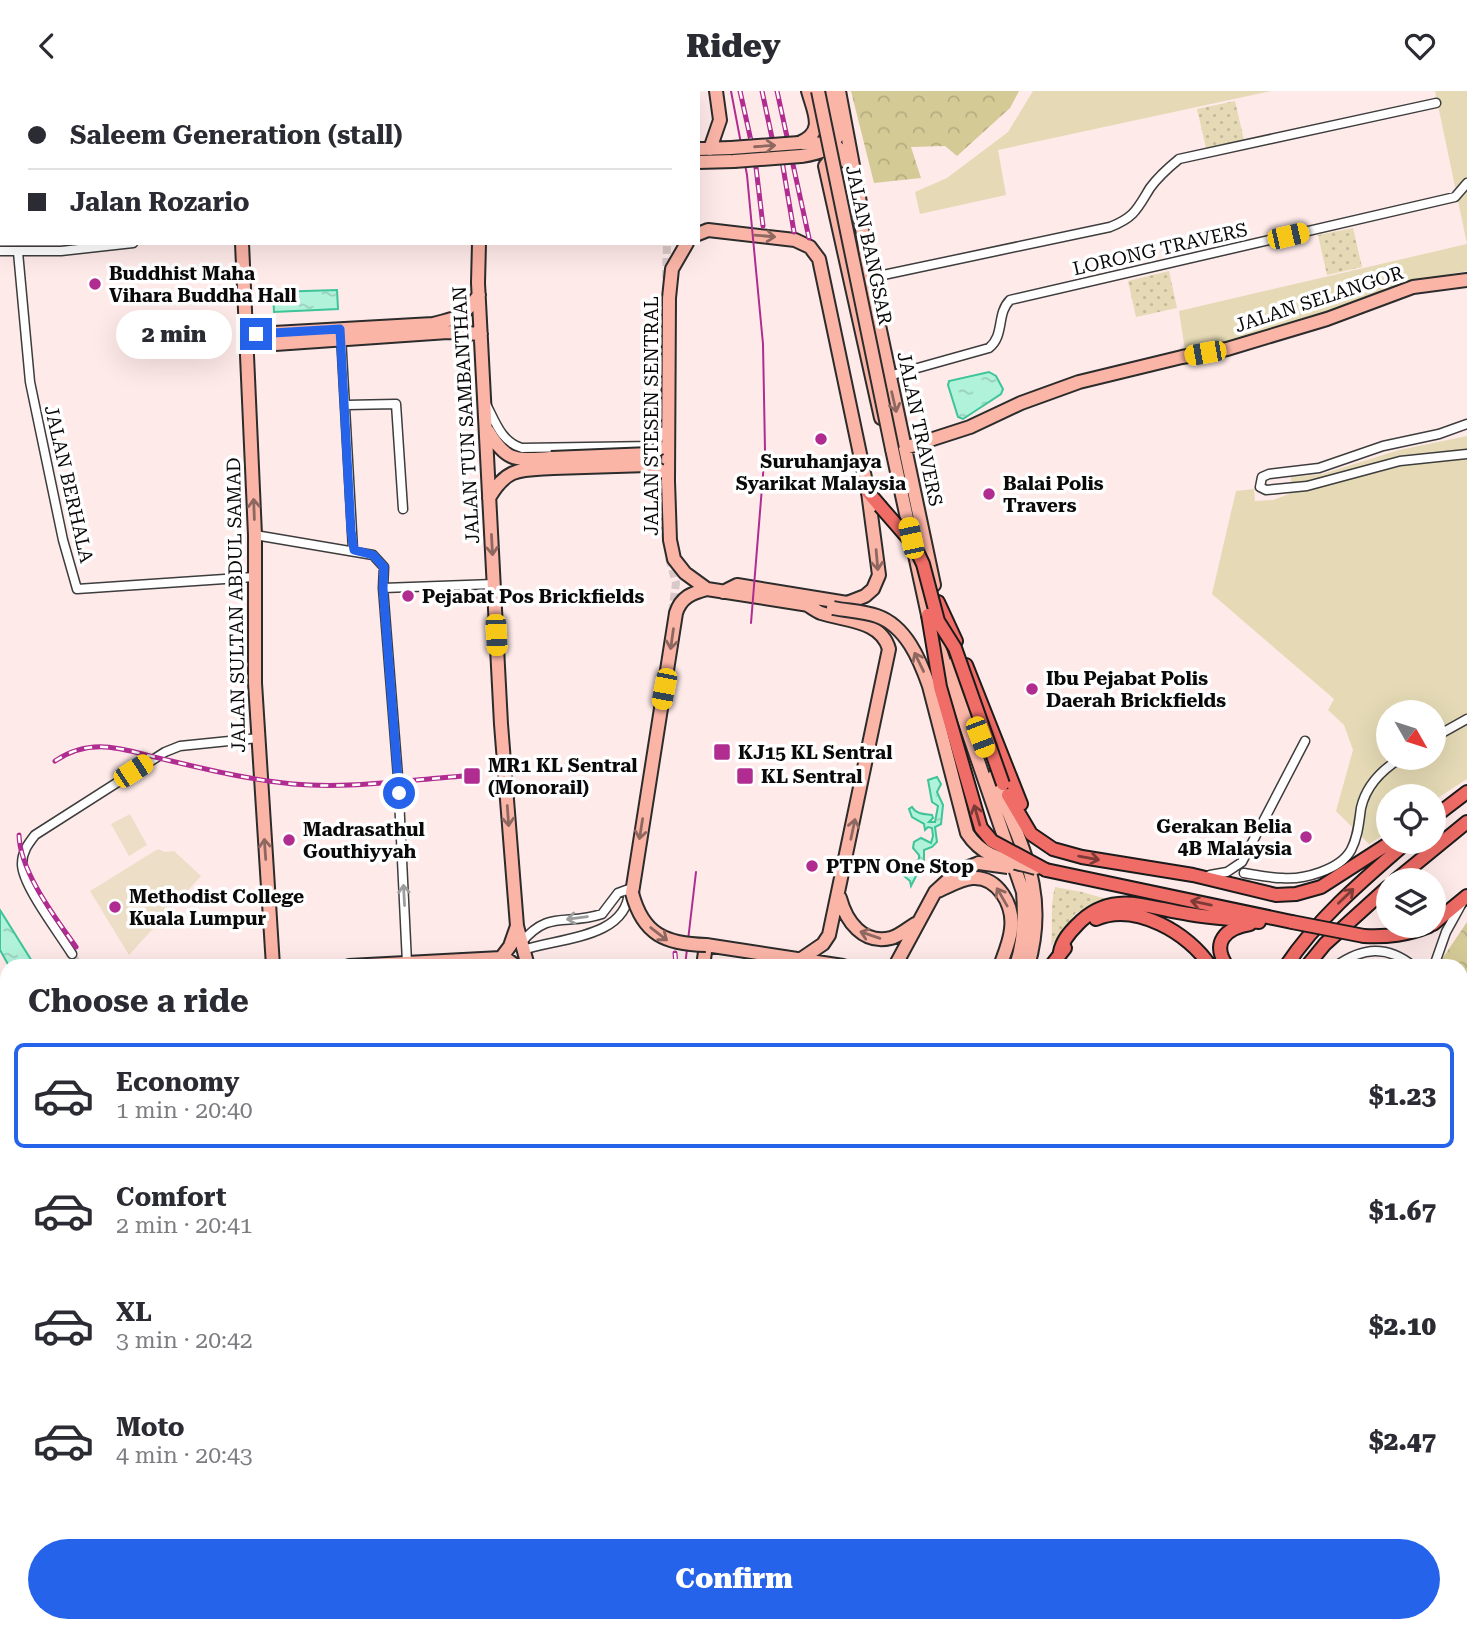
<!DOCTYPE html>
<meta charset="utf-8">
<style>
:root{--surface:#fff;--page:#f2f2f3;--text:#2b2b33;--muted:#7c7c81;--line:#e1e1e2;--accent:#2563eb}
body{margin:0;font-family:"Roboto Serif",serif;background:var(--page);color:var(--text);height:100vh;display:flex;flex-direction:column;font-size:26px;white-space:nowrap}
*{box-sizing:border-box;margin:0}
p{font-size:23px;color:var(--muted)}
.icon{flex:none;width:38px;height:38px;fill:none;stroke:currentColor;stroke-width:2;stroke-linecap:round;stroke-linejoin:round}
.map{position:relative;flex:1;overflow:hidden}
.sheet{position:absolute;left:0px;top:868px;width:1468px;height:674px;display:flex;flex-direction:column;background:var(--surface);border-radius:21px 21px 0 0;box-shadow:0 7px 28px #0002}
.sheet>*{flex:none}
.guide{position:absolute;left:0px;top:0px;width:700px;height:154px;box-shadow:0 7px 28px #0002;display:grid;align-content:center;height:154px;padding:0 28px;background:var(--surface)}
.needle{width:46px;rotate:129deg}
.tools{position:absolute;left:1376px;top:609px;display:grid;gap:14px}
.tools a{display:grid;place-items:center;width:70px;height:70px;border-radius:50%;background:var(--surface);box-shadow:0 7px 28px #0002;font-size:35px}
.end{position:absolute;width:32px;height:32px;margin:-16px;border:9px solid #2563eb;background:#fff;box-shadow:0 0 0 4px #fff}
.from{border-radius:50%}
.bubble{position:absolute;height:49px;border-radius:24px;background:var(--surface);box-shadow:0 7px 28px #0002;font-size:23px;font-weight:800;line-height:49px;text-align:center}
.car{position:absolute;width:21px;height:42px;margin:-21px -10px;border-radius:9px;box-shadow:0 0 5px 2px #0007;background:linear-gradient(#f5c518 24%,#345 0 40%,#f5c518 0 76%,#345 0 86%,#f5c518 0)}
.guide b{display:flex;align-items:center;gap:24px;height:66px;font-size:26px}
.guide b+b{border-top:2px solid var(--line)}
.guide i{width:18px;height:18px;background:var(--text)}
ul{padding:0;list-style:none}
li{display:flex;align-items:center;gap:21px;height:105px;margin:0 14px 10px;padding:0 14px;border:4px solid transparent;border-radius:10px}
li div{flex:1}
li b{display:block;font-size:26px}
li em{font-style:normal;font-weight:800}
li.active{border-color:var(--accent)}
li>.icon{width:63px;height:63px;stroke-width:1.5}
h2{padding:0 28px;font-size:32px;line-height:84px}
.button{display:flex;gap:14px;margin-top:auto;padding:14px 28px}
.button a{flex:1;height:80px;border-radius:42px;background:var(--accent);color:#fff;font-size:28px;font-weight:800;line-height:80px;text-align:center}
header{display:flex;justify-content:space-between;align-items:center;height:91px;padding:0 28px;background:var(--surface);font-size:32px;font-weight:800}
.map>svg:first-child{display:block}
.grass{fill:url(#grass-dots)}
.forest{fill:url(#forest-crowns)}
.park{fill:#e5dab5;fill-rule:evenodd}
.pitch{fill:#eddec7}
.water{fill:url(#water-ripples);stroke:#3dc499;stroke-width:2}
.lines{fill:none;stroke-linecap:round;stroke-linejoin:round}
.stream{stroke:#3dc499;stroke-width:2.5}
.street-tunnel{stroke:#d9c8c8;stroke-width:8;stroke-dasharray:8 4;stroke-linecap:butt}
.street-casing{stroke:#3d3d3d;stroke-width:11}
.secondary-casing{stroke:#2c2c2c;stroke-width:16}
.primary-casing{stroke:#1b1b1b;stroke-width:16}
.street{stroke:#fff;stroke-width:8}
.secondary{stroke:#fab5a7;stroke-width:12}
.primary{stroke:#f06c66;stroke-width:12}
.tram{stroke:#b02c91;stroke-width:2}
.rail-casing{stroke:#b02c91;stroke-width:5}
.rail{stroke:#fff;stroke-width:2.5;stroke-dasharray:8;stroke-linecap:butt}
.secondary-bridge-casing{stroke:#2c2c2c;stroke-width:16;stroke-linecap:butt}
.primary-bridge-casing{stroke:#1b1b1b;stroke-width:16;stroke-linecap:butt}
.secondary-bridge{stroke:#fab5a7;stroke-width:12}
.primary-bridge{stroke:#f06c66;stroke-width:12}
.oneway{stroke:#8e6860}
.oneway2{stroke:#7d3b38}
.oneway3{stroke:#9d9d9d}
.route{stroke:#2563eb;stroke-width:9}
.poi-dot{fill:#b02c91;stroke:#fff;stroke-width:2.5}
.labels{text-anchor:middle;dominant-baseline:central;stroke-width:7;stroke-linejoin:round;paint-order:stroke}
.street-label{font-size:19px;fill:#0a0a0a;stroke:#fff}
.poi-label{font-size:19px;font-weight:bold;fill:#0a0a0a;stroke:#fff;text-anchor:start}
</style>
<header><svg class="icon" aria-label="back" viewBox="0 0 24 24"><path d="M15 5l-7 7 7 7"/></svg>Ridey<svg class="icon" aria-label="heart" viewBox="0 0 24 24"><path d="M12 20l-8-8c-3-5 5-10 8-4 3-6 11-1 8 4z"/></svg></header>
<div class="map">
<svg width="1467" height="1541" viewBox="0 0 1467 1541">
<defs>
<pattern id="grass-dots" width="8" height="8" patternUnits="userSpaceOnUse" patternTransform="scale(1.75)"><rect width="8" height="8" fill="#e5dab5"/><path d="M2 2h.1M6 6h.1" fill="none" stroke="#c3ba9a" stroke-width="1.8" stroke-linecap="round"/></pattern>
<pattern id="forest-crowns" width="20" height="18" patternUnits="userSpaceOnUse" patternTransform="scale(1.75)"><rect width="20" height="18" fill="#d4ca96"/><path d="M2 6a3 3 0 1 1 6 0M12 15a3 3 0 1 1 6 0" fill="none" stroke="#b5ac80"/></pattern>
<pattern id="water-ripples" width="26" height="14" patternUnits="userSpaceOnUse" patternTransform="scale(1.75)"><rect width="26" height="14" fill="#b1f2db"/><path d="M2 4q2-2 4 0t4 0M15 11q2-2 4 0t4 0" fill="none" stroke="#97cebb"/></pattern>
</defs>
<rect width="100%" height="100%" fill="#feeae9"/>
<path class="grass" d="M 1235,10 L 1244,49 L 1206,57 L 1197,18 Z
M 1353,137 L 1362,176 L 1327,184 L 1318,144 Z
M 1169,180 L 1177,217 L 1136,226 L 1128,190 Z
M 1055,796 L 1082,801 L 1110,809 L 1076,822 L 1051,855 C 1053,835 1050,814 1055,796 Z"/>
<path class="forest" d="M 851,0 L 1019,0 L 1010,17 L 957,65 L 945,55 L 911,56 L 921,87 L 874,92 Z
M 1467,831 L 1467,896 L 1461,892 L 1461,875 L 1441,875 L 1440,871 Z
M 7,1031 L 7,1153 L 0,1168 L 0,1034 Z
M 952,1535 L 1056,1535 L 1046,1541 L 960,1541 Z"/>
<path class="park" d="M 1033,0 L 1271,0 L 998,59 L 1006,104 L 920,123 L 915,101 L 947,87 L 1008,41 Z
M 1435,0 L 1467,0 L 1467,180 L 1412,190 L 1324,223 L 1225,255 L 1185,259 L 1179,220 L 1467,153 Z
M 1467,345 L 1467,688 L 1433,710 L 1433,705 L 1388,705 L 1388,741 L 1369,753 L 1336,720 L 1353,659 L 1344,634 L 1328,619 L 1334,608 L 1212,503 L 1236,400 L 1254,398 L 1255,410 L 1273,409 L 1289,403 L 1291,386 L 1322,383 L 1399,359 ZM 1388,621 L 1433,621 L 1433,667 L 1388,667 Z
M 1461,924 L 1467,926 L 1467,1296 L 1461,1295 Z
M 1467,1420 L 1467,1541 L 1316,1541 L 1317,1535 L 1461,1535 L 1461,1421 Z"/>
<path class="pitch" d="M 130,723 L 147,754 L 129,765 L 111,733 Z
M 158,758 L 165,761 L 174,760 L 201,785 L 129,864 L 90,800 Z"/>
<path class="water" d="M 337,199 L 338,218 L 274,221 L 273,201 Z
M 989,281 L 996,285 L 1003,298 L 1001,303 L 963,328 L 958,326 L 948,294 L 949,290 Z
M 937,686 L 941,693 L 937,701 L 943,714 L 941,733 L 935,736 L 937,751 L 932,756 L 924,759 L 924,779 L 916,785 L 911,795 L 910,790 L 904,785 L 906,779 L 919,768 L 919,764 L 913,757 L 914,751 L 921,747 L 931,752 L 933,745 L 932,737 L 928,736 L 925,739 L 924,733 L 912,726 L 909,718 L 912,716 C 917,724 925,723 932,724 L 933,727 L 929,731 L 935,731 L 938,715 L 932,711 L 928,689 Z
M 0,819 L 35,875 L 9,875 L 0,859 Z
M 1461,1001 L 1467,1005 L 1467,1121 L 1461,1117 Z"/>
<g class="lines">
<path class="stream" d="M 1461,1468 L 1467,1459
M 1347,1535 L 1348,1541"/>
<path class="street-tunnel" d="M 666,187 L 667,152
M 651,359 L 658,363 L 664,437
M 669,467 L 676,492 L 672,522
M 72,863 L 79,875"/>
<g class="street-casing">
<path id="street" d="M 92,2 L 96,0
M 498,2 L 498,0
M 0,160 L 61,160 L 133,152
M 18,161 L 30,291 L 63,449 L 77,498 L 254,486
M 869,187 L 1110,136 C 1135,126 1137,118 1150,97 C 1158,86 1168,77 1179,68 L 1436,12
M 341,245 L 353,459
M 889,285 L 989,257 C 1005,244 996,223 1010,209 L 1455,106 L 1467,92
M 486,313 C 495,330 501,351 522,357 L 653,355 L 663,341
M 346,314 L 396,313 L 403,418
M 1467,333 L 1439,343 L 1383,355 L 1319,377 L 1269,383 L 1262,386 L 1260,396 L 1266,399 L 1307,395 L 1400,370 L 1467,363
M 255,444 L 373,464 L 384,476 L 383,497 L 398,686 L 407,872
M 383,497 L 494,493
M 1433,647 L 1467,628
M 1244,782 C 1257,784 1270,787 1282,787 C 1303,789 1340,779 1351,759 C 1358,746 1359,731 1361,717 C 1366,695 1383,678 1401,667
M 1210,784 L 1227,781 L 1242,771 L 1305,650
M 521,852 C 549,818 566,835 602,823 L 618,802 L 629,798
M 523,859 C 557,847 627,848 629,800
M 72,863 C 59,842 22,794 22,773 C 22,761 28,753 35,744 L 165,661 L 180,655 L 258,647
M 1336,875 C 1363,856 1387,854 1413,875
M 1434,875 L 1446,841 L 1462,812
M 1461,909 L 1467,912
M 1461,920 L 1467,922
M 1461,1390 L 1467,1391
M 1158,1535 L 1160,1541"/>
</g>
<g class="secondary-casing">
<path id="secondary" d="M 237,0 L 237,2
M 420,0 L 421,2
M 839,0 L 861,117 L 860,123 L 869,187 L 934,494
M 799,52 C 826,41 814,22 808,0
M 802,52 L 834,53 L 843,62 L 845,70
M 698,58 L 731,57
M 710,58 L 720,29 L 716,0
M 801,65 C 850,58 839,38 830,0
M 844,66 L 839,64 L 833,65 L 825,75 L 881,327
M 698,71 L 734,70
M 698,143 L 708,139 L 795,149 L 810,156 L 819,168 L 868,401 L 879,484 L 873,498 L 865,505 L 847,512 L 737,494 L 723,501
M 242,152 L 255,444 L 255,592 L 273,875
M 479,152 L 478,192 L 501,633 L 517,835 L 528,875
M 687,152 L 672,178 L 669,207 L 668,390 L 670,449 L 674,468 L 685,482 L 707,498 L 809,514
M 247,237 L 256,243 L 433,233 C 463,225 459,229 479,204
M 248,255 L 448,241 L 481,243
M 488,340 C 507,372 516,369 551,367
M 905,357 L 970,336 L 1021,312 L 1079,291 L 1182,266 L 1227,258 L 1327,228 L 1413,196 L 1467,189
M 892,358 L 928,524 L 1023,801 C 1025,826 1024,851 1016,875
M 489,407 C 507,376 520,379 553,377
M 955,572 L 983,654
M 994,685 C 1020,754 1050,799 1028,875
M 935,801 C 946,797 960,788 972,787 C 998,785 1014,814 1011,838 C 1010,850 1004,864 1000,875
M 632,802 L 676,522 C 681,506 692,502 707,498
M 840,807 C 846,830 863,854 891,847 C 899,845 907,838 915,833
M 501,867 L 510,855 L 517,835
M 801,868 L 823,853 L 829,844 L 889,558 C 881,529 845,530 821,522 C 816,520 811,516 806,513
M 349,875 L 501,867 L 508,869 L 516,875
M 703,875 L 706,854 L 843,875
M 895,875 L 935,801 L 958,780 L 979,772
M 530,1541 L 530,1535
M 547,1541 L 548,1535
M 688,1541 L 690,1535"/>
</g>
<g class="primary-casing">
<path id="primary" d="M 868,401 L 880,415
M 938,511 L 956,550
M 966,574 L 1021,713
M 1008,704 L 1031,743 L 1053,758 L 1082,766 L 1193,784 L 1276,804 L 1296,803 L 1321,796 L 1391,751
M 1433,727 L 1467,701
M 1046,779 L 1292,831
M 1396,789 L 1467,731
M 1096,828 C 1135,811 1189,842 1210,875
M 1433,833 L 1467,805
M 1364,845 C 1388,846 1407,844 1429,835
M 1060,861 C 1062,850 1069,842 1077,834 C 1111,798 1147,817 1189,823 C 1212,827 1236,828 1259,831
M 1051,875 L 1065,857
M 1227,875 C 1211,852 1225,837 1250,833
M 1286,875 C 1318,827 1363,789 1407,751
M 1307,875 L 1325,853 L 1388,796
M 0,915 L 7,926
M 0,942 L 7,952
M 0,1187 L 7,1174
M 0,1219 L 7,1204
M 0,1412 L 7,1423
M 0,1437 L 7,1454
M 0,1476 L 7,1489
M 0,1503 L 7,1522
M 11,1535 L 12,1541
M 39,1535 L 44,1541
M 60,1535 L 67,1541
M 98,1535 L 103,1541
M 670,1535 L 670,1541
M 192,1541 L 199,1535
M 210,1541 L 216,1535
M 240,1541 L 247,1535
M 255,1541 L 261,1535"/>
</g>
<use href="#street" class="street"/>
<use href="#secondary" class="secondary"/>
<use href="#primary" class="primary"/>
<path class="tram" d="M 731,0 L 747,84 L 763,253 L 765,359 L 751,532
M 685,875 L 696,781
M 565,1541 L 565,1535"/>
<g class="rail-casing">
<path id="rail" d="M 740,0 L 755,68 L 763,135
M 762,0 L 777,70
M 777,0 L 809,147
M 780,58 L 794,141
M 55,670 C 94,644 126,660 167,669 C 209,679 251,689 293,693 C 349,698 407,689 464,685
M 19,744 C 20,781 55,826 76,856
M 675,862 L 676,875
M 220,1535 L 226,1541
M 576,1535 L 576,1541
M 587,1541 L 588,1535"/>
</g>
<use href="#rail" class="rail"/>
<g class="secondary-bridge-casing">
<path id="secondary-bridge" d="M 818,0 L 892,358
M 731,57 L 799,52
M 734,70 L 801,65
M 551,367 L 650,363 L 660,357
M 553,377 L 648,374 L 661,380
M 833,517 C 848,520 863,520 877,525 C 906,535 920,569 929,595 L 967,742 C 984,768 1007,769 1036,777
M 979,772 L 1008,776
M 632,802 C 643,844 666,853 706,854"/>
</g>
<g class="primary-bridge-casing">
<path id="primary-bridge" d="M 880,415 L 914,454 L 923,473 L 938,530 L 955,557 L 1003,693
M 928,524 L 940,596 L 981,737 L 992,750 L 1046,779
M 1292,831 L 1364,845"/>
</g>
<use href="#secondary-bridge" class="secondary-bridge"/>
<use href="#primary-bridge" class="primary-bridge"/>
</g>
<defs><path id="oneway-shaft" d="M-6 0H5M1.5-3L5.5 0L1.5 3" fill="none" stroke-width="1.6" stroke-linecap="round" stroke-linejoin="round" transform="scale(1.75)"/></defs>
<g class="oneway">
<use href="#oneway-shaft" transform="translate(765 55) rotate(-4)"/>
<use href="#oneway-shaft" transform="translate(765 145) rotate(5)"/>
<use href="#oneway-shaft" transform="translate(894 311) rotate(77)"/>
<use href="#oneway-shaft" transform="translate(254 418) rotate(-92)"/>
<use href="#oneway-shaft" transform="translate(492 454) rotate(87)"/>
<use href="#oneway-shaft" transform="translate(877 469) rotate(85)"/>
<use href="#oneway-shaft" transform="translate(672 548) rotate(98)"/>
<use href="#oneway-shaft" transform="translate(919 571) rotate(-116)"/>
<use href="#oneway-shaft" transform="translate(508 725) rotate(86)"/>
<use href="#oneway-shaft" transform="translate(641 738) rotate(99)"/>
<use href="#oneway-shaft" transform="translate(853 738) rotate(-78)"/>
<use href="#oneway-shaft" transform="translate(265 758) rotate(-94)"/>
<use href="#oneway-shaft" transform="translate(1002 806) rotate(-120)"/>
<use href="#oneway-shaft" transform="translate(659 843) rotate(38)"/>
<use href="#oneway-shaft" transform="translate(870 844) rotate(-161)"/>
</g>
<g class="oneway2">
<use href="#oneway-shaft" transform="translate(977 724) rotate(-106)"/>
<use href="#oneway-shaft" transform="translate(1089 767) rotate(10)"/>
<use href="#oneway-shaft" transform="translate(1346 805) rotate(-44)"/>
<use href="#oneway-shaft" transform="translate(1201 812) rotate(-168)"/>
</g>
<g class="oneway3">
<use href="#oneway-shaft" transform="translate(404 804) rotate(-93)"/>
<use href="#oneway-shaft" transform="translate(577 827) rotate(173)"/>
</g>
<g class="lines">
<path class="route" d="M 256,243 L 340,238 L 351,440 L 354,459 L 373,464 L 384,476 L 383,497 L 399,702"/>
</g>
<g class="poi-dot">
<circle cx="95" cy="193" r="7"/>
<circle cx="821" cy="348" r="7"/>
<circle cx="989" cy="403" r="7"/>
<circle cx="408" cy="505" r="7"/>
<circle cx="1032" cy="598" r="7"/>
<rect x="713" y="652" width="18" height="18" rx="3.5"/>
<rect x="463" y="676" width="18" height="18" rx="3.5"/>
<rect x="736" y="676" width="18" height="18" rx="3.5"/>
<circle cx="1306" cy="746" r="7"/>
<circle cx="289" cy="749" r="7"/>
<circle cx="812" cy="775" r="7"/>
<circle cx="115" cy="816" r="7"/>
</g>
<g class="labels">
<g class="street-label">
<text transform="translate(869 154) rotate(78)">JALAN BANGSAR</text>
<text transform="translate(1160 158) rotate(-13)">LORONG TRAVERS</text>
<text transform="translate(1319 208) rotate(-18)">JALAN SELANGOR</text>
<text transform="translate(466 324) rotate(-93)">JALAN TUN SAMBANTHAN</text>
<text transform="translate(651 325) rotate(-90)">JALAN STESEN SENTRAL</text>
<text transform="translate(920 338) rotate(78)">JALAN TRAVERS</text>
<text transform="translate(69 393) rotate(77)">JALAN BERHALA</text>
<text transform="translate(236 514) rotate(-91)">JALAN SULTAN ABDUL SAMAD</text>
</g>
<g class="poi-label">
<text x="109" y="182">Buddhist Maha<tspan x="109" dy="22">Vihara Buddha Hall</tspan></text>
<text x="821" y="370" text-anchor="middle">Suruhanjaya<tspan x="821" dy="22">Syarikat Malaysia</tspan></text>
<text x="1003" y="392">Balai Polis<tspan x="1003" dy="22">Travers</tspan></text>
<text x="422" y="505">Pejabat Pos Brickfields</text>
<text x="1046" y="587">Ibu Pejabat Polis<tspan x="1046" dy="22">Daerah Brickfields</tspan></text>
<text x="738" y="661">KJ15 KL Sentral</text>
<text x="488" y="674">MR1 KL Sentral<tspan x="488" dy="22">(Monorail)</tspan></text>
<text x="761" y="685">KL Sentral</text>
<text x="1292" y="735" text-anchor="end">Gerakan Belia<tspan x="1292" dy="22">4B Malaysia</tspan></text>
<text x="303" y="738">Madrasathul<tspan x="303" dy="22">Gouthiyyah</tspan></text>
<text x="826" y="775">PTPN One Stop</text>
<text x="129" y="805">Methodist College<tspan x="129" dy="22">Kuala Lumpur</tspan></text>
</g>
</g>
</svg>
<div class="tools">
<a><svg class="needle" viewBox="-14 -14 28 28"><path d="M0-13l5 13h-10z" fill="#e53935"/><path d="M0 13l5-13h-10z" fill="#7c7c81"/></svg></a>
<a><svg class="icon" aria-label="locate" viewBox="0 0 24 24"><circle cx="12" cy="12" r="6"/><path d="M12 2v4M12 18v4M2 12h4M18 12h4"/></svg></a>
<a><svg class="icon" aria-label="layers" viewBox="0 0 24 24"><path d="M12 4l9 5-9 5-9-5zM3 14l9 5 9-5"/></svg></a>
</div>
<i class="end from" style="left:399px;top:702px"></i>
<i class="end" style="left:256px;top:243px"></i>
<div class="bubble" style="left:116px;top:219px;width:116px">2 min</div>
<i class="car" style="left:1288px;top:145px;rotate:77deg"></i>
<i class="car" style="left:1205px;top:262px;rotate:260deg"></i>
<i class="car" style="left:911px;top:447px;rotate:348deg"></i>
<i class="car" style="left:496px;top:544px;rotate:177deg"></i>
<i class="car" style="left:664px;top:598px;rotate:191deg"></i>
<i class="car" style="left:980px;top:646px;rotate:159deg"></i>
<i class="car" style="left:133px;top:680px;rotate:57deg"></i>
<div class="guide">
<b><i class="from"></i>Saleem Generation (stall)</b>
<b><i></i>Jalan Rozario</b>
</div>
<section class="sheet">
<h2>Choose a ride</h2>
<ul>
<li class="active"><svg class="icon" aria-label="car" viewBox="0 0 24 24"><path d="M5 17H2v-5l4-1 3-4h7l3 4 3 1v5h-3M9 17h6M6 11h13"/><circle cx="7" cy="17" r="2"/><circle cx="17" cy="17" r="2"/></svg><div><b>Economy</b><p>1 min · 20:40</p></div><em>$1.23</em></li>
<li><svg class="icon" aria-label="car" viewBox="0 0 24 24"><path d="M5 17H2v-5l4-1 3-4h7l3 4 3 1v5h-3M9 17h6M6 11h13"/><circle cx="7" cy="17" r="2"/><circle cx="17" cy="17" r="2"/></svg><div><b>Comfort</b><p>2 min · 20:41</p></div><em>$1.67</em></li>
<li><svg class="icon" aria-label="car" viewBox="0 0 24 24"><path d="M5 17H2v-5l4-1 3-4h7l3 4 3 1v5h-3M9 17h6M6 11h13"/><circle cx="7" cy="17" r="2"/><circle cx="17" cy="17" r="2"/></svg><div><b>XL</b><p>3 min · 20:42</p></div><em>$2.10</em></li>
<li><svg class="icon" aria-label="car" viewBox="0 0 24 24"><path d="M5 17H2v-5l4-1 3-4h7l3 4 3 1v5h-3M9 17h6M6 11h13"/><circle cx="7" cy="17" r="2"/><circle cx="17" cy="17" r="2"/></svg><div><b>Moto</b><p>4 min · 20:43</p></div><em>$2.47</em></li>
</ul>
<div class="button"><a>Confirm</a></div>
</section>
</div>
